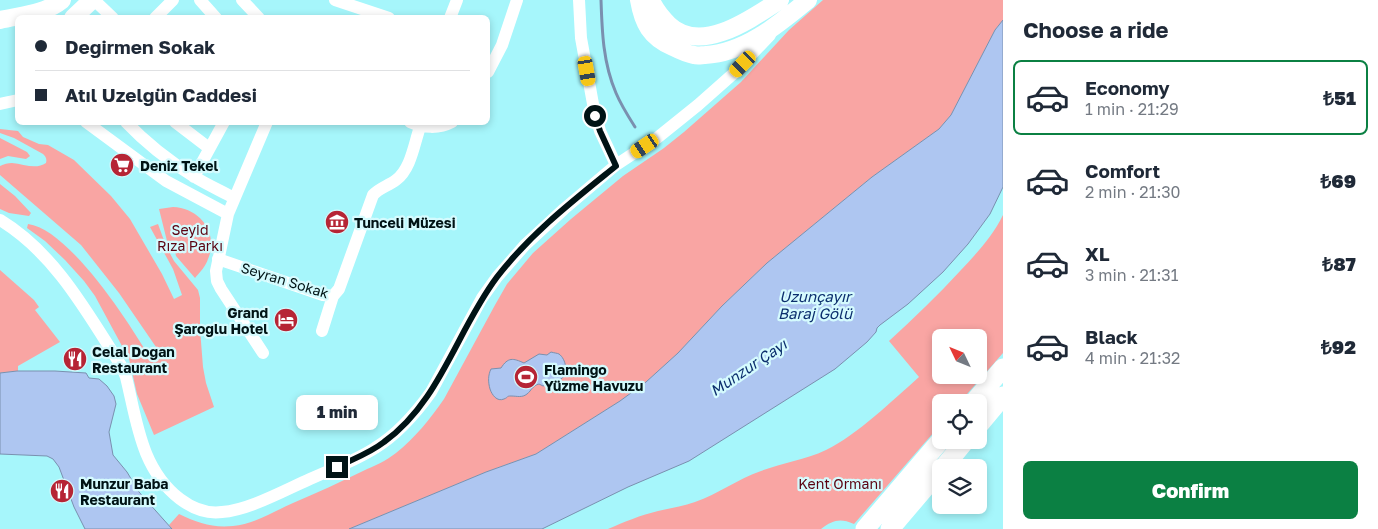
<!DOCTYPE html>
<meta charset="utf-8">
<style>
:root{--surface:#fff;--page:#f6f6f7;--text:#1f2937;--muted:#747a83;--line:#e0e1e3;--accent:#0b8043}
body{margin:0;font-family:"Golos Text",sans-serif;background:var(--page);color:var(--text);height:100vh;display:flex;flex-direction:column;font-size:19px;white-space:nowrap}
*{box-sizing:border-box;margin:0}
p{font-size:16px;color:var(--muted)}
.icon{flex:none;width:28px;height:28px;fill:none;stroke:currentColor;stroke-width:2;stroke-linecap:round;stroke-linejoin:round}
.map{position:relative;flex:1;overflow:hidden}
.side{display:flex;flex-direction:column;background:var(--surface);width:375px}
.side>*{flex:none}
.top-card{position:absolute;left:15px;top:15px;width:475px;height:110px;border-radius:8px;box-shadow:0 2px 8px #0003;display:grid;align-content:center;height:110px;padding:0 20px;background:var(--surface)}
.needle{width:32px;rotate:313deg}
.buttons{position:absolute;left:932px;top:329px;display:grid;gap:10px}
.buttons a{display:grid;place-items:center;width:55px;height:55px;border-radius:8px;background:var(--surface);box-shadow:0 2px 8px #0003;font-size:25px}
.end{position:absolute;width:22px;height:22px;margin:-11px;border:6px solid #001315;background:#fff;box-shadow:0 0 0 2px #fff}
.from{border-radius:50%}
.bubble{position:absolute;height:35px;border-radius:8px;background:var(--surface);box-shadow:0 2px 8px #0003;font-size:16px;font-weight:800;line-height:35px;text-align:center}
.car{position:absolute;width:15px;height:30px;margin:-15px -8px;border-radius:6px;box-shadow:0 0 4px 1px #0007;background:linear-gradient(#f5c518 24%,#345 0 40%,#f5c518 0 76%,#345 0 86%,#f5c518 0)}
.top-card b{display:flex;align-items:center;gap:18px;height:48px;font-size:19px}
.top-card b+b{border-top:1px solid var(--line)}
.top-card i{width:12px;height:12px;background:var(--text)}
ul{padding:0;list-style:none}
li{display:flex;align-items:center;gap:15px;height:75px;margin:0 10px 8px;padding:0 10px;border:2px solid transparent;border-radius:8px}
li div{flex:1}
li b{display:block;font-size:19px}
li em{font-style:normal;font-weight:800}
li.current{border-color:var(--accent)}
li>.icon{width:45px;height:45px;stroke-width:1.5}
h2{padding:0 20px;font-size:22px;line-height:60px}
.primary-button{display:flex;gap:10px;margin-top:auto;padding:10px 20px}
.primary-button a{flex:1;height:58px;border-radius:8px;background:var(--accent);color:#fff;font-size:20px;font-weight:800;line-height:58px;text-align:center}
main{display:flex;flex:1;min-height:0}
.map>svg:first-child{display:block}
.green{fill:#f9a5a3;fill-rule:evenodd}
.water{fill:#aec6f1;stroke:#7a90af}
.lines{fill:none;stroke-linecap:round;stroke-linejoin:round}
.stream{stroke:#7a90af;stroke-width:3}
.street{stroke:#fff;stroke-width:12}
.secondary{stroke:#fff;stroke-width:18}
.primary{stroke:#fff;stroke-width:19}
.route{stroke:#001315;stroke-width:6}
.labels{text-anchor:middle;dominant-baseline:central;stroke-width:4.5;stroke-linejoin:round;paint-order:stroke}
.poi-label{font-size:14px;font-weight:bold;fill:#001315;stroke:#d5fbfe;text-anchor:start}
.park-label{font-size:14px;fill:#5b0311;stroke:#d5fbfe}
.street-label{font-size:14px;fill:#001315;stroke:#d5fbfe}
.water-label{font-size:15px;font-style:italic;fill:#0c2f6e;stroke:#d5fbfe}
</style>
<main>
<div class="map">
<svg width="1003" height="529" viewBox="0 0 1003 529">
<rect width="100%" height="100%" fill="#a6f6fb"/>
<path class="green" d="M 823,0 L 1003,0 L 1003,20 L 995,30 L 951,115 L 939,129 L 872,177 L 767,263 L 722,306 L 678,353 L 646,382 L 620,401 L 536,454 L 486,472 L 349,529 L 172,529 L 169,525 L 179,514 C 198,523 212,528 233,526 C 254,524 275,511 293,503 C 317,493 340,482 363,471 C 374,466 386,461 396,453 C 415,438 430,419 444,399 L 495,305 L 507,284 L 533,253 L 571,219 L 623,176 L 664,148 L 684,132 L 741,82 L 789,30 Z
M 0,129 L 18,131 L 23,137 L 39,144 L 48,145 L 74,160 L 111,196 L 130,219 L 162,274 L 174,299 L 182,295 L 173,269 L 150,227 L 158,224 L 166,246 L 174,261 L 198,290 L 200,298 L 200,329 L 203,367 L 206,383 L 214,407 L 154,435 L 137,394 L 129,359 L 95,296 L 84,281 L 65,260 L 45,241 L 27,228 L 28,224 C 69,229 131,325 151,360 L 156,347 L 119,293 L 81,245 L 0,175 L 0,166 C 4,164 8,163 12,163 C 24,164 36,170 46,163 C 47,159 46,157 43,154 L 14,138 L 0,133 Z
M 0,138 L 27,152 L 30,156 L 26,159 L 8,156 L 0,159 Z
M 0,184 L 15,196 L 31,213 L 29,216 L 9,213 L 0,209 Z
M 173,207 C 200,208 219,233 208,259 C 206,266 200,272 195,278 L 176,256 L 175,251 L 173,251 L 169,244 L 170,242 L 167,241 L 159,209 Z
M 1003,215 L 1003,353 L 960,402 L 941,402 L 941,424 L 854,524 C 840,518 833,520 821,529 L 608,529 C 624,522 641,515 658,511 C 671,508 683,506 695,502 C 718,494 738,479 761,471 C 782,463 805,460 826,450 C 857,435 893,400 919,377 L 889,341 C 914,318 938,295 961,270 C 976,254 993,236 1003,215 ZM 941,338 L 979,338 L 979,375 L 941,375 Z
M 0,270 L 34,300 L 39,307 L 35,310 L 60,342 L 18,366 L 18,371 L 0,373 Z"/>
<path class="water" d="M 1003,20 L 1003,187 L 990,214 L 968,244 L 943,272 L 908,304 L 880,325 L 877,328 L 876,332 L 867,342 L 835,369 L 689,461 L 628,487 L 542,529 L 349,529 L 486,472 L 536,454 L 620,401 L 646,382 L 678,353 L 722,306 L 767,263 L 872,177 L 939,129 L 951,115 L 995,30 Z
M 551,352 C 554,353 557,353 559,354 C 566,359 569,374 561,379 C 559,381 556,380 554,381 C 550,383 548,385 543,386 L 539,384 C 532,386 532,390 527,394 C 522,398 517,396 511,396 C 506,396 509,397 504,399 C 497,402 492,395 490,389 C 488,382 488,375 491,369 L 501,368 C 508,357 513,358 524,363 L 539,354 L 547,355 Z
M 17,371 L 55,371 L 86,373 L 89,378 L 99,379 L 107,386 L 114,396 L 116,404 L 109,432 L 113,455 L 127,472 L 139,492 L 172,529 L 85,529 L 74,507 L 59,467 L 53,459 L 47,456 L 0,454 L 0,373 Z"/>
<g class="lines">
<path class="stream" d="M 601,0 C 602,31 603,63 616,93 C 621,105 628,116 635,127"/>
<path class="street" d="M 94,0 L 113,18
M 200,0 L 216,18
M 242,0 L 259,18
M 335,0 L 389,18
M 579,0 L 581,38 L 593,104 L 600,131 L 616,165
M 155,18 L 173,0
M 450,18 L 457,0
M 488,72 L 502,45 L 517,0
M 0,104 L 18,100
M 86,122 L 166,181 L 228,214
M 126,122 C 146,143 169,161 193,176 C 206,184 221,191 234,198
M 175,122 L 209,148
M 410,122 C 423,128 439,129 452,122
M 194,177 L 224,122
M 0,220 C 56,254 88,314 122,367 L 126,377 C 137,422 141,469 180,499 C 192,508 207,514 222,512 C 249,510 285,490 310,479 C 332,469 355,461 375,448 C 398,434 416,413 431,392 L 482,298 L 497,277 L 525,245 L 564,209 L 616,165 L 657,138 L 698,105 L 733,74 L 770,35
M 218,259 L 323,295 L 333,296 L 339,289 L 373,195 C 379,188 388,186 396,180 C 411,169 414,144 420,127
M 322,331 L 333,296
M 263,353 L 221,289 L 217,281 L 216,271 L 228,214 L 267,122"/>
<path class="secondary" d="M 639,0 C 643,23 650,37 673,47 C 679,50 687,54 694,55 C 698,56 702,55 705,55 C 745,53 779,24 808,0
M 651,0 C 655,10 661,17 669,25 C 701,55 751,19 780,0
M 73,18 L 92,0
M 0,20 C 22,15 45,14 62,0"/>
<path class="primary" d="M 974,402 L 1003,368
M 979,425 L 1003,396
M 943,468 L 966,440
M 865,529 L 941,440
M 890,529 L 941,469"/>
</g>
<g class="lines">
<path class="route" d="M 337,467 C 353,459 370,453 384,442 C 440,402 457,330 497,277 C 531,233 574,200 616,166 L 600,131 L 595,116"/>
</g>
<defs>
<g id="supermarket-disc" transform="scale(1.25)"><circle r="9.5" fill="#b62535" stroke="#d5fbfe"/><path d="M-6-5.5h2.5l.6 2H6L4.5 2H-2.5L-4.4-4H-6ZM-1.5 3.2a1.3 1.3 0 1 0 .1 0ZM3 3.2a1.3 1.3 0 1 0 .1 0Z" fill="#fff"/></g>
<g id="museum-disc" transform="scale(1.25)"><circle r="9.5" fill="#b62535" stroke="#d5fbfe"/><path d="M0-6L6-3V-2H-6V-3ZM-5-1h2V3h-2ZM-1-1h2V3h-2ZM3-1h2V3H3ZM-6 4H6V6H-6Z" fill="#fff"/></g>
<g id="hotel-disc" transform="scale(1.25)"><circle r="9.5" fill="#b62535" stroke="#d5fbfe"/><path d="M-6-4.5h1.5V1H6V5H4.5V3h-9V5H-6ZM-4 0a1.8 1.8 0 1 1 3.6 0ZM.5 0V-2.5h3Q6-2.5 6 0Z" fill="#fff"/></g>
<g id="restaurant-disc" transform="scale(1.25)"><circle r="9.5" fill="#b62535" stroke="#d5fbfe"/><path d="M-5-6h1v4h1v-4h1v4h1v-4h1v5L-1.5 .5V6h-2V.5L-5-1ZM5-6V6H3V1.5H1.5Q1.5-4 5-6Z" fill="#fff"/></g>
<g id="stadium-disc" transform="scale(1.25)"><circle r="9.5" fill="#b62535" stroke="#d5fbfe"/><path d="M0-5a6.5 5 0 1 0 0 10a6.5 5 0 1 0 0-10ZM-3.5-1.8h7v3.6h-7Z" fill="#fff"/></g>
</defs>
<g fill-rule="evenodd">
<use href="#supermarket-disc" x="122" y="165"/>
<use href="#museum-disc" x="337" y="222"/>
<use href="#hotel-disc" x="286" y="320"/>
<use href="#restaurant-disc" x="75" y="359"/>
<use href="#stadium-disc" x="526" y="377"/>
<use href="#restaurant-disc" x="62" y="491"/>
</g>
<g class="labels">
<g class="poi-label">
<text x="140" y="165">Deniz Tekel</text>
<text x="354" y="222">Tunceli Müzesi</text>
<text x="268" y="312" text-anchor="end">Grand<tspan x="268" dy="16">Şaroğlu Hotel</tspan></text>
<text x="92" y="351">Celal Doğan<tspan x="92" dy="16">Restaurant</tspan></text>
<text x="544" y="369">Flamingo<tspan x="544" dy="16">Yüzme Havuzu</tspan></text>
<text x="80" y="483">Munzur Baba<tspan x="80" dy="16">Restaurant</tspan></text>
</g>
<g class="park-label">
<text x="190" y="229">Seyid<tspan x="190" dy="16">Rıza Parkı</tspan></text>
<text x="840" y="483">Kent Ormanı</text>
</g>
<g class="street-label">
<text transform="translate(285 280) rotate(17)">Seyran Sokak</text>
</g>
<g class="water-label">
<text x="815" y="296">Uzunçayır<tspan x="815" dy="17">Baraj Gölü</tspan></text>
<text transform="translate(748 367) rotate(-34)">Munzur Çayı</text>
</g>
</g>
</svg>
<div class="buttons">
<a><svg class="needle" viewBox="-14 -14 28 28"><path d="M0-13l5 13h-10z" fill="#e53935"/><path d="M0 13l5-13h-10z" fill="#747a83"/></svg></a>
<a><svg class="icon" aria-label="locate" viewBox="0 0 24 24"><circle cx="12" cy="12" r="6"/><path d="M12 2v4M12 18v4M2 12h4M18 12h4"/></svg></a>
<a><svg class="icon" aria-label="layers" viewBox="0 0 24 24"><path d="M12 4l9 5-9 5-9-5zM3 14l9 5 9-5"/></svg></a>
</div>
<i class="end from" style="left:595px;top:116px"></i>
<i class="end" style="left:337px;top:467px"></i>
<div class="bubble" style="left:296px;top:395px;width:82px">1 min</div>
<i class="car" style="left:743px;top:64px;rotate:224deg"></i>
<i class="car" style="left:587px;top:71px;rotate:170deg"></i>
<i class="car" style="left:645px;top:146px;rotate:236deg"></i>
<div class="top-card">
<b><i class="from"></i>Değirmen Sokak</b>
<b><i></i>Atıl Uzelgün Caddesi</b>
</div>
</div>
<section class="side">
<h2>Choose a ride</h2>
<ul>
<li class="current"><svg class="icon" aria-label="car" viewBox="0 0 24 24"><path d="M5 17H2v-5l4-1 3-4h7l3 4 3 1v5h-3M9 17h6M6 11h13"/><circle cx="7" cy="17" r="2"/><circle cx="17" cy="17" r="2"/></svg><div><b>Economy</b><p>1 min · 21:29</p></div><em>₺51</em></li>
<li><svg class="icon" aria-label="car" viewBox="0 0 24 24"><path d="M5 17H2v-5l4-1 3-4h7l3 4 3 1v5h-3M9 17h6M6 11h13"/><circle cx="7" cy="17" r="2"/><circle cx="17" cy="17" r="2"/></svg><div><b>Comfort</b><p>2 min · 21:30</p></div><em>₺69</em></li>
<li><svg class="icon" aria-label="car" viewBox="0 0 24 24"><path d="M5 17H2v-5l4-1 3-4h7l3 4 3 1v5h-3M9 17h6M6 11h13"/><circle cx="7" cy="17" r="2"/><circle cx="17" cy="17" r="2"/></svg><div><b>XL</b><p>3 min · 21:31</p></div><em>₺87</em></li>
<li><svg class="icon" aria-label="car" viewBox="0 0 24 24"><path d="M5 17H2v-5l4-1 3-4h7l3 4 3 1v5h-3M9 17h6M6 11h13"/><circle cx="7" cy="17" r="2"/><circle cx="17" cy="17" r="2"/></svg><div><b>Black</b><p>4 min · 21:32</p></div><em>₺92</em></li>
</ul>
<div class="primary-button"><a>Confirm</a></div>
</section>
</main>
